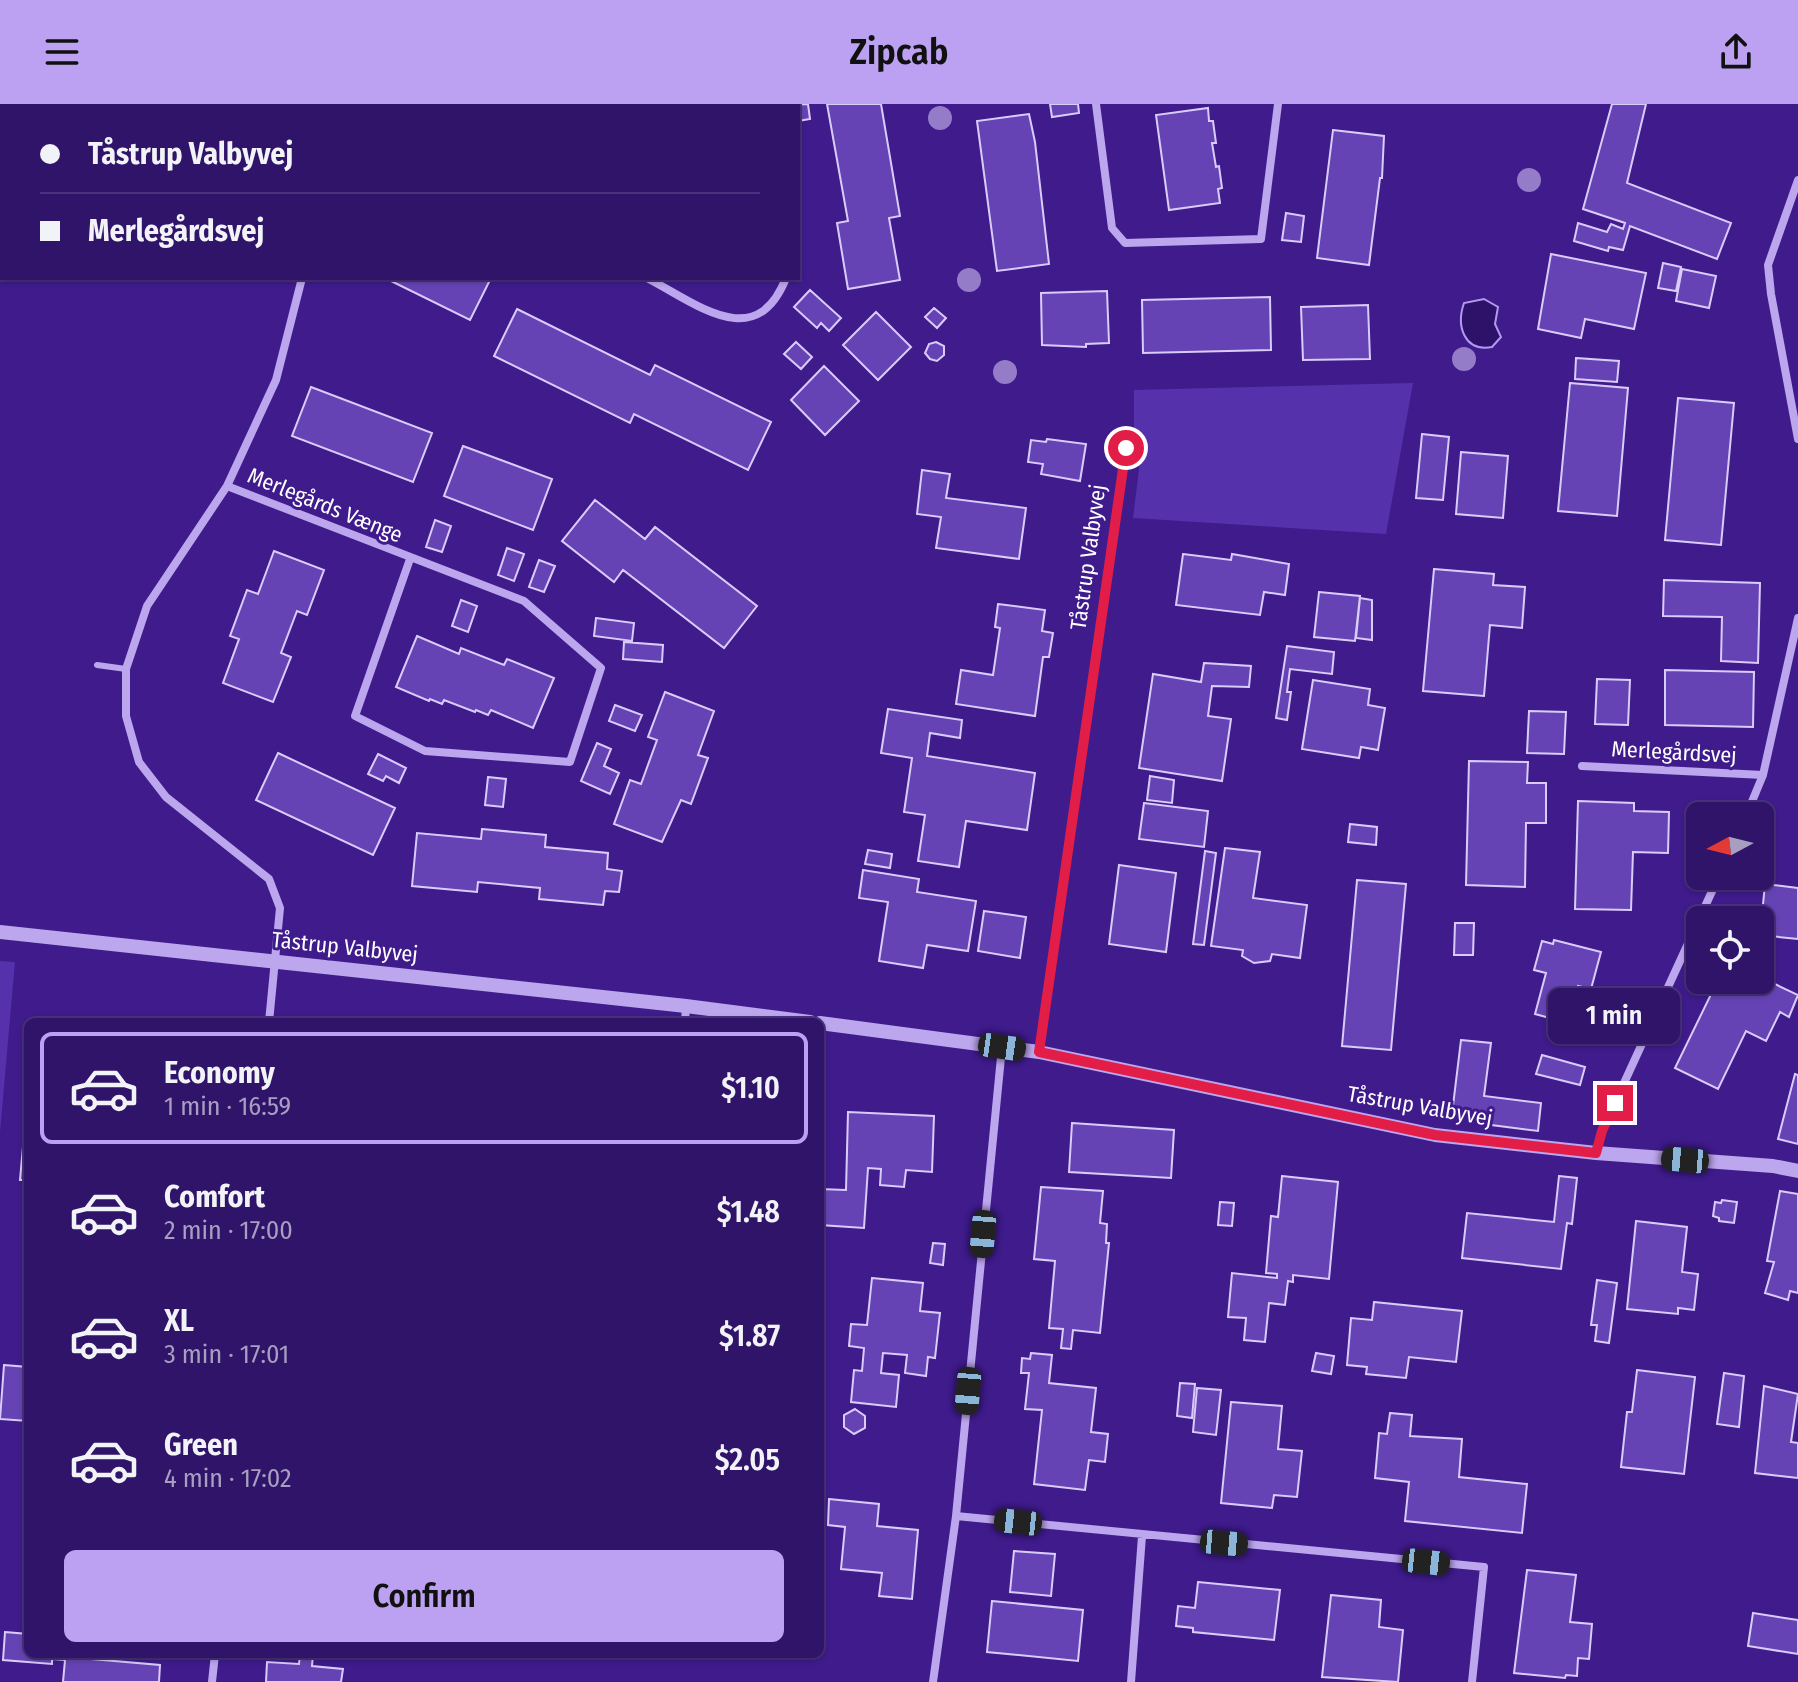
<!DOCTYPE html>
<meta charset="utf-8">
<style>
:root{--surface:#2f1469;--page:#3b2171;--text:#f1f3f6;--muted:#a79ec0;--line:#4a337d;--accent:#bca0f2}
body{margin:0;font-family:"Fira Sans Condensed",sans-serif;background:var(--page);color:var(--text);height:100vh;display:flex;flex-direction:column;font-size:30px;white-space:nowrap}
*{box-sizing:border-box;margin:0}
p{font-size:26px;color:var(--muted)}
.icon{flex:none;width:44px;height:44px;fill:none;stroke:currentColor;stroke-width:2;stroke-linecap:round;stroke-linejoin:round}
.map{position:relative;flex:1;overflow:hidden}
.sheet{position:absolute;left:24px;top:914px;width:800px;height:640px;display:flex;flex-direction:column;background:var(--surface);border-radius:12px;box-shadow:0 2px 6px #0004,0 0 0 2px var(--line)}
.sheet>*{flex:none}
.guide{position:absolute;left:0px;top:0px;width:800px;height:176px;box-shadow:0 2px 6px #0004,0 0 0 2px var(--line);display:grid;align-content:center;height:176px;padding:0 40px;background:var(--surface)}
.needle{width:52px;rotate:263deg}
.controls{position:absolute;left:1686px;top:698px;display:grid;gap:16px}
.controls a{display:grid;place-items:center;width:88px;height:88px;border-radius:12px;background:var(--surface);box-shadow:0 2px 6px #0004,0 0 0 2px var(--line);font-size:40px}
.end{position:absolute;width:36px;height:36px;margin:-18px;border:10px solid #e11d48;background:#fff;box-shadow:0 0 0 4px #fff}
.from{border-radius:50%}
.bubble{position:absolute;height:56px;border-radius:12px;background:var(--surface);box-shadow:0 2px 6px #0004,0 0 0 2px var(--line);font-size:26px;font-weight:600;line-height:56px;text-align:center}
.car{position:absolute;width:24px;height:48px;margin:-24px -12px;border-radius:10px;box-shadow:0 0 6px 2px #0007;background:linear-gradient(#222 24%,#8ab4d8 0 40%,#222 0 76%,#8ab4d8 0 86%,#222 0)}
.guide b{display:flex;align-items:center;gap:28px;height:76px;font-size:30px}
.guide b+b{border-top:2px solid var(--line)}
.guide i{width:20px;height:20px;background:var(--text)}
ul{padding:14px 0 0;list-style:none}
li{display:flex;align-items:center;gap:24px;height:112px;margin:0 16px 12px;padding:0 24px;border:4px solid transparent;border-radius:12px}
li div{flex:1}
li b{display:block;font-size:30px}
li em{font-style:normal;font-weight:600}
li.on{border-color:var(--accent)}
li>.icon{width:72px;height:72px;stroke-width:1.5}
.cta{display:flex;gap:16px;margin-top:auto;padding:16px 40px}
.cta a{flex:1;height:92px;border-radius:12px;background:var(--accent);color:#111;font-size:32px;font-weight:600;line-height:92px;text-align:center}
header{display:flex;justify-content:space-between;align-items:center;height:104px;padding:0 40px;background:var(--accent);color:#111;font-size:36px;font-weight:600}
.map>svg:first-child{display:block}
.green{fill:#5631ac}
.water{fill:#2e126a;stroke:#b299f0;stroke-width:2}
.building{fill:#6643b4;stroke:#daccfa;stroke-width:2}
.lines{fill:none;stroke-linecap:round;stroke-linejoin:round}
.service{stroke:#bca6ed;stroke-width:6}
.minor{stroke:#bca6ed;stroke-width:8}
.tertiary{stroke:#bca6ed;stroke-width:14}
.secondary{stroke:#dfd3fa;stroke-width:16}
.tree{fill:#947cc8}
.route{stroke:#e11d48;stroke-width:10}
.labels{text-anchor:middle;dominant-baseline:central;stroke-width:6;stroke-linejoin:round;paint-order:stroke}
.street-label{font-size:22px;fill:#fff;stroke:#3f1b8c}
</style>
<header><svg class="icon" aria-label="menu" viewBox="0 0 24 24"><path d="M4 6h16M4 12h16M4 18h16"/></svg>Zipcab<svg class="icon" aria-label="share" viewBox="0 0 24 24"><path d="M12 15V3M7 8l5-5 5 5M5 13v7h14v-7"/></svg></header>
<div class="map">
<svg width="1798" height="1578" viewBox="0 0 1798 1578">
<rect width="100%" height="100%" fill="#3f1b8c"/>
<path class="green" d="M 1413,279 L 1386,430 L 1133,414 L 1141,349 L 1134,344 L 1134,286 Z
M 0,857 L 15,858 L 0,1028 Z"/>
<path class="water" d="M 1484,195 L 1498,203 L 1495,220 L 1501,233 L 1492,243 C 1464,248 1456,222 1464,199 Z"/>
<path class="building" d="M 808,0 L 810,15 L 798,17 L 798,2 L 780,1 Z
M 827,0 L 881,0 L 900,112 L 889,114 L 900,176 L 848,185 L 837,119 L 848,117 Z
M 1050,0 L 1078,0 L 1079,9 L 1052,13 Z
M 1612,0 L 1646,0 L 1627,79 L 1731,119 L 1717,155 L 1630,122 L 1623,146 L 1609,143 L 1608,147 L 1574,137 L 1578,119 L 1607,128 L 1611,120 L 1623,125 L 1625,119 L 1583,105 Z
M 1208,4 L 1209,17 L 1213,17 L 1216,39 L 1212,39 L 1216,63 L 1219,62 L 1222,84 L 1218,85 L 1220,99 L 1169,106 L 1156,11 Z
M 1029,10 L 1035,38 L 1049,160 L 997,167 L 977,17 Z
M 1333,26 L 1384,32 L 1382,74 L 1380,74 L 1369,161 L 1317,154 Z
M 1286,109 L 1304,112 L 1301,138 L 1282,136 Z
M 1551,150 L 1646,169 L 1634,225 L 1585,215 L 1581,234 L 1538,225 Z
M 1663,159 L 1681,163 L 1676,187 L 1658,184 Z
M 1682,165 L 1716,172 L 1709,204 L 1676,197 Z
M 385,174 L 491,174 L 470,216 Z
M 810,186 L 841,214 L 829,227 L 821,219 L 817,224 L 794,203 Z
M 1107,187 L 1109,239 L 1086,240 L 1086,243 L 1042,241 L 1041,189 Z
M 1270,193 L 1271,246 L 1143,249 L 1142,196 Z
M 1368,201 L 1370,255 L 1303,256 L 1301,203 Z
M 934,204 L 946,214 L 937,224 L 925,213 Z
M 517,205 L 650,271 L 655,261 L 771,318 L 748,366 L 634,310 L 630,319 L 494,252 Z
M 876,208 L 911,243 L 878,276 L 843,241 Z
M 796,238 L 812,253 L 801,265 L 784,250 Z
M 936,238 L 944,242 L 944,251 L 937,257 L 930,255 L 925,249 L 929,240 Z
M 1576,254 L 1619,257 L 1617,278 L 1575,275 Z
M 824,262 L 859,297 L 825,331 L 791,296 Z
M 1570,279 L 1628,284 L 1617,412 L 1558,407 Z
M 311,283 L 432,329 L 413,378 L 292,332 Z
M 1678,294 L 1734,299 L 1721,441 L 1665,436 Z
M 1422,330 L 1449,333 L 1443,396 L 1416,394 Z
M 1047,335 L 1086,340 L 1080,377 L 1041,370 L 1043,360 L 1028,358 L 1031,336 L 1046,338 Z
M 463,342 L 552,375 L 533,426 L 444,392 Z
M 1461,348 L 1508,352 L 1503,414 L 1456,410 Z
M 922,366 L 950,370 L 946,394 L 1026,404 L 1019,455 L 936,444 L 941,413 L 917,410 Z
M 595,396 L 645,435 L 655,423 L 757,502 L 724,544 L 623,466 L 614,478 L 562,437 Z
M 435,416 L 451,422 L 442,448 L 426,443 Z
M 507,444 L 524,450 L 514,477 L 498,471 Z
M 274,447 L 324,466 L 307,511 L 297,507 L 281,549 L 291,553 L 273,598 L 223,579 L 239,535 L 230,532 L 247,486 L 258,490 Z
M 1183,450 L 1231,456 L 1232,450 L 1289,460 L 1285,491 L 1264,488 L 1260,511 L 1176,501 Z
M 539,456 L 555,462 L 544,488 L 529,483 Z
M 1434,465 L 1494,470 L 1493,481 L 1525,483 L 1522,524 L 1490,521 L 1484,592 L 1423,587 Z
M 1664,476 L 1760,479 L 1758,559 L 1721,557 L 1722,513 L 1663,512 Z
M 1319,488 L 1360,492 L 1355,537 L 1314,533 Z
M 1360,494 L 1372,496 L 1372,536 L 1356,534 Z
M 461,496 L 477,502 L 468,528 L 452,522 Z
M 998,500 L 1045,506 L 1042,527 L 1053,529 L 1049,553 L 1043,553 L 1035,612 L 956,600 L 961,566 L 993,571 L 1000,524 L 995,523 Z
M 596,514 L 634,519 L 632,537 L 594,532 Z
M 417,532 L 459,550 L 461,544 L 504,561 L 507,555 L 554,574 L 533,624 L 491,606 L 488,611 L 476,606 L 475,608 L 444,596 L 442,600 L 430,595 L 429,597 L 396,583 Z
M 624,538 L 663,541 L 662,558 L 623,555 Z
M 1287,542 L 1334,548 L 1332,570 L 1290,565 L 1287,588 L 1291,588 L 1287,616 L 1276,614 Z
M 1204,559 L 1251,562 L 1249,583 L 1212,582 L 1208,612 L 1231,615 L 1222,677 L 1139,664 L 1153,570 L 1201,578 Z
M 1665,566 L 1754,568 L 1753,623 L 1665,621 Z
M 1597,575 L 1630,576 L 1628,621 L 1595,620 Z
M 1313,576 L 1370,585 L 1368,601 L 1385,604 L 1378,646 L 1361,643 L 1359,654 L 1302,645 Z
M 665,588 L 714,607 L 698,651 L 708,654 L 691,700 L 681,696 L 662,738 L 614,720 L 630,676 L 641,680 L 657,636 L 648,633 Z
M 615,601 L 642,611 L 635,627 L 609,617 Z
M 888,605 L 962,616 L 960,634 L 930,629 L 927,652 L 1035,669 L 1027,726 L 966,717 L 959,763 L 918,757 L 925,711 L 904,708 L 912,654 L 881,649 Z
M 1529,607 L 1566,608 L 1564,650 L 1527,649 Z
M 597,639 L 611,645 L 604,662 L 619,669 L 610,690 L 581,677 Z
M 278,649 L 395,704 L 373,751 L 256,696 Z
M 378,650 L 406,664 L 399,679 L 386,672 L 383,677 L 368,670 Z
M 1469,657 L 1528,658 L 1527,679 L 1546,679 L 1546,719 L 1526,719 L 1525,783 L 1466,781 Z
M 1150,672 L 1174,676 L 1172,699 L 1147,696 Z
M 488,673 L 506,675 L 503,703 L 485,701 Z
M 1578,697 L 1634,699 L 1634,707 L 1669,708 L 1668,749 L 1633,748 L 1631,806 L 1575,805 Z
M 1144,699 L 1208,707 L 1204,743 L 1139,735 Z
M 1350,720 L 1377,723 L 1376,741 L 1348,738 Z
M 482,725 L 546,731 L 545,743 L 608,749 L 607,765 L 622,767 L 619,788 L 605,787 L 603,801 L 539,795 L 540,784 L 478,778 L 477,788 L 412,782 L 417,729 L 481,735 Z
M 1225,744 L 1260,748 L 1253,794 L 1307,801 L 1300,854 L 1272,850 L 1270,857 L 1254,859 L 1242,852 L 1243,846 L 1211,842 Z
M 868,746 L 892,750 L 890,764 L 865,760 Z
M 1205,747 L 1216,749 L 1204,841 L 1193,840 Z
M 1119,761 L 1176,769 L 1166,848 L 1109,840 Z
M 863,766 L 919,775 L 917,788 L 976,797 L 968,847 L 927,841 L 923,864 L 879,857 L 888,798 L 859,794 Z
M 1357,776 L 1406,780 L 1391,946 L 1342,942 Z
M 1765,780 L 1798,784 L 1798,835 L 1760,831 Z
M 984,807 L 1026,813 L 1020,854 L 978,847 Z
M 1455,819 L 1474,819 L 1473,851 L 1454,851 Z
M 1554,836 L 1601,848 L 1591,885 L 1578,882 L 1568,919 L 1535,910 L 1546,869 L 1534,866 L 1542,837 L 1553,840 Z
M 1760,873 L 1798,891 L 1789,913 L 1780,908 L 1766,937 L 1746,927 L 1718,985 L 1675,964 L 1718,876 L 1730,876 L 1751,886 Z
M 1461,936 L 1491,939 L 1484,992 L 1541,999 L 1538,1027 L 1476,1019 L 1476,1013 L 1452,1010 Z
M 1542,951 L 1585,963 L 1580,981 L 1536,970 Z
M 1795,970 L 1798,971 L 1798,1040 L 1778,1035 Z
M 28,987 L 28,1076 L 20,1076 Z
M 848,1008 L 934,1012 L 932,1068 L 906,1066 L 904,1083 L 880,1081 L 881,1065 L 868,1064 L 864,1124 L 820,1121 L 820,1085 L 846,1086 Z
M 1072,1019 L 1174,1026 L 1171,1074 L 1069,1068 Z
M 1282,1072 L 1338,1078 L 1329,1175 L 1293,1171 L 1293,1178 L 1288,1177 L 1285,1201 L 1269,1199 L 1265,1238 L 1244,1236 L 1246,1214 L 1228,1213 L 1232,1169 L 1277,1174 L 1277,1170 L 1266,1169 L 1271,1112 L 1278,1113 Z
M 1559,1072 L 1577,1074 L 1572,1120 L 1567,1119 L 1561,1165 L 1462,1154 L 1467,1109 L 1554,1118 Z
M 1041,1083 L 1103,1087 L 1100,1119 L 1107,1120 L 1106,1139 L 1109,1139 L 1100,1229 L 1073,1226 L 1071,1245 L 1061,1244 L 1063,1225 L 1049,1224 L 1055,1157 L 1034,1155 Z
M 1780,1087 L 1798,1090 L 1798,1189 L 1790,1187 L 1788,1196 L 1765,1189 L 1774,1158 L 1767,1157 Z
M 1722,1096 L 1737,1098 L 1734,1119 L 1719,1117 L 1719,1114 L 1713,1112 L 1715,1098 L 1721,1099 Z
M 1220,1098 L 1234,1099 L 1232,1122 L 1218,1121 Z
M 1636,1117 L 1687,1123 L 1682,1168 L 1698,1170 L 1694,1206 L 1678,1204 L 1678,1210 L 1627,1205 Z
M 933,1139 L 945,1140 L 943,1161 L 930,1159 Z
M 872,1174 L 923,1179 L 920,1207 L 940,1209 L 935,1254 L 928,1253 L 926,1272 L 905,1269 L 907,1251 L 883,1249 L 881,1269 L 899,1271 L 896,1303 L 851,1298 L 854,1266 L 862,1267 L 864,1244 L 849,1242 L 851,1220 L 867,1221 Z
M 1597,1176 L 1617,1179 L 1609,1239 L 1595,1237 L 1597,1221 L 1591,1221 Z
M 1374,1198 L 1462,1207 L 1456,1258 L 1409,1253 L 1406,1274 L 1366,1270 L 1367,1263 L 1347,1261 L 1351,1214 L 1372,1216 Z
M 1031,1249 L 1052,1251 L 1049,1279 L 1096,1284 L 1091,1328 L 1108,1330 L 1105,1358 L 1089,1356 L 1085,1386 L 1034,1380 L 1042,1306 L 1025,1305 L 1029,1269 L 1021,1269 L 1022,1254 L 1030,1255 Z
M 1316,1249 L 1334,1252 L 1331,1270 L 1312,1267 Z
M 4,1261 L 28,1263 L 28,1317 L 0,1315 Z
M 1637,1266 L 1695,1273 L 1684,1370 L 1621,1363 L 1627,1308 L 1632,1308 Z
M 1724,1269 L 1744,1272 L 1739,1323 L 1717,1320 Z
M 1180,1279 L 1195,1280 L 1192,1314 L 1177,1312 Z
M 1764,1282 L 1798,1290 L 1791,1338 L 1798,1339 L 1798,1374 L 1755,1369 Z
M 1197,1284 L 1221,1286 L 1216,1331 L 1193,1328 Z
M 1231,1298 L 1282,1302 L 1278,1345 L 1302,1347 L 1297,1393 L 1274,1391 L 1272,1404 L 1221,1399 Z
M 855,1305 L 865,1312 L 865,1324 L 854,1330 L 844,1323 L 844,1311 Z
M 1390,1309 L 1412,1311 L 1410,1332 L 1462,1335 L 1459,1373 L 1527,1380 L 1522,1429 L 1405,1417 L 1409,1378 L 1375,1374 L 1379,1329 L 1387,1330 Z
M 829,1395 L 879,1400 L 877,1422 L 918,1426 L 912,1495 L 879,1492 L 882,1469 L 841,1465 L 845,1423 L 828,1421 Z
M 1014,1447 L 1055,1450 L 1051,1492 L 1010,1488 Z
M 1527,1466 L 1576,1471 L 1570,1518 L 1592,1520 L 1589,1555 L 1578,1554 L 1577,1572 L 1566,1571 L 1565,1574 L 1514,1569 Z
M 1198,1478 L 1280,1486 L 1274,1536 L 1193,1528 L 1193,1524 L 1176,1522 L 1178,1502 L 1195,1504 Z
M 1331,1491 L 1381,1496 L 1379,1523 L 1403,1526 L 1398,1578 L 1322,1573 Z
M 992,1497 L 1083,1506 L 1078,1557 L 987,1548 Z
M 1753,1509 L 1798,1516 L 1798,1550 L 1748,1542 Z
M 5,1528 L 28,1530 L 28,1550 L 80,1550 L 80,1554 L 160,1561 L 159,1578 L 63,1578 L 65,1556 L 52,1555 L 52,1560 L 3,1556 Z
M 300,1550 L 313,1550 L 312,1562 L 343,1565 L 341,1578 L 266,1578 L 267,1558 L 299,1560 Z"/>
<g class="lines">
<path class="service" d="M 97,561 L 126,565"/>
<path class="minor" d="M 758,0 L 759,2
M 1096,0 L 1112,124 L 1125,139 L 1261,135 L 1278,0
M 351,2 L 352,0
M 582,2 L 583,0
M 1798,76 L 1768,161 L 1771,190 L 1798,335
M 647,174 C 697,200 756,250 786,174
M 227,382 L 524,497 L 601,564 L 570,658 L 425,647 L 355,612 L 410,455
M 1582,662 L 1763,671
M 1746,712 L 1763,671 L 1798,514
M 269,918 L 280,804 L 269,775 L 166,693 L 139,658 L 126,612 L 126,565 L 147,502 L 227,382 L 276,276 L 302,174
M 685,918 L 686,902
M 1039,948 L 1126,344
M 1596,1049 L 1602,1027 L 1719,772
M 956,1412 L 1484,1463 L 1472,1578
M 212,1578 L 215,1550
M 933,1578 L 956,1412 L 1002,943
M 1131,1578 L 1142,1432"/>
<path class="tertiary" d="M 0,828 L 686,902 L 810,918
M 820,919 L 1039,948 L 1435,1031 L 1596,1049 L 1773,1062 L 1798,1067"/>
<path class="secondary" d="M 68,2 L 68,0
M 0,165 L 2,161"/>
</g>
<g class="tree">
<circle cx="940" cy="14" r="12"/>
<circle cx="1529" cy="76" r="12"/>
<circle cx="969" cy="176" r="12"/>
<circle cx="1464" cy="255" r="12"/>
<circle cx="1005" cy="268" r="12"/>
</g>
<g class="lines">
<path class="route" d="M 1126,344 L 1039,948 L 1435,1031 L 1596,1049 L 1602,1027 L 1615,999"/>
</g>
<g class="labels">
<g class="street-label">
<text transform="translate(325 401) rotate(22)">Merlegårds Vænge</text>
<text transform="translate(1088 453) rotate(-82)">Tåstrup Valbyvej</text>
<text transform="translate(1674 648) rotate(3)">Merlegårdsvej</text>
<text transform="translate(345 843) rotate(6)">Tåstrup Valbyvej</text>
<text transform="translate(1420 1002) rotate(10)">Tåstrup Valbyvej</text>
</g>
</g>
</svg>
<div class="controls">
<a><svg class="needle" viewBox="-14 -14 28 28"><path d="M0-13l5 13h-10z" fill="#e53935"/><path d="M0 13l5-13h-10z" fill="#a79ec0"/></svg></a>
<a><svg class="icon" aria-label="locate" viewBox="0 0 24 24"><circle cx="12" cy="12" r="6"/><path d="M12 2v4M12 18v4M2 12h4M18 12h4"/></svg></a>
</div>
<i class="end from" style="left:1126px;top:344px"></i>
<i class="end" style="left:1615px;top:999px"></i>
<div class="bubble" style="left:1548px;top:884px;width:132px">1 min</div>
<i class="car" style="left:1002px;top:943px;rotate:98deg"></i>
<i class="car" style="left:1685px;top:1056px;rotate:275deg"></i>
<i class="car" style="left:983px;top:1130px;rotate:185deg"></i>
<i class="car" style="left:968px;top:1287px;rotate:185deg"></i>
<i class="car" style="left:1018px;top:1418px;rotate:276deg"></i>
<i class="car" style="left:1224px;top:1439px;rotate:95deg"></i>
<i class="car" style="left:1426px;top:1458px;rotate:96deg"></i>
<div class="guide">
<b><i class="from"></i>Tåstrup Valbyvej</b>
<b><i></i>Merlegårdsvej</b>
</div>
<section class="sheet">
<ul>
<li class="on"><svg class="icon" aria-label="car" viewBox="0 0 24 24"><path d="M5 17H2v-5l4-1 3-4h7l3 4 3 1v5h-3M9 17h6M6 11h13"/><circle cx="7" cy="17" r="2"/><circle cx="17" cy="17" r="2"/></svg><div><b>Economy</b><p>1 min · 16:59</p></div><em>$1.10</em></li>
<li><svg class="icon" aria-label="car" viewBox="0 0 24 24"><path d="M5 17H2v-5l4-1 3-4h7l3 4 3 1v5h-3M9 17h6M6 11h13"/><circle cx="7" cy="17" r="2"/><circle cx="17" cy="17" r="2"/></svg><div><b>Comfort</b><p>2 min · 17:00</p></div><em>$1.48</em></li>
<li><svg class="icon" aria-label="car" viewBox="0 0 24 24"><path d="M5 17H2v-5l4-1 3-4h7l3 4 3 1v5h-3M9 17h6M6 11h13"/><circle cx="7" cy="17" r="2"/><circle cx="17" cy="17" r="2"/></svg><div><b>XL</b><p>3 min · 17:01</p></div><em>$1.87</em></li>
<li><svg class="icon" aria-label="car" viewBox="0 0 24 24"><path d="M5 17H2v-5l4-1 3-4h7l3 4 3 1v5h-3M9 17h6M6 11h13"/><circle cx="7" cy="17" r="2"/><circle cx="17" cy="17" r="2"/></svg><div><b>Green</b><p>4 min · 17:02</p></div><em>$2.05</em></li>
</ul>
<div class="cta"><a>Confirm</a></div>
</section>
</div>
